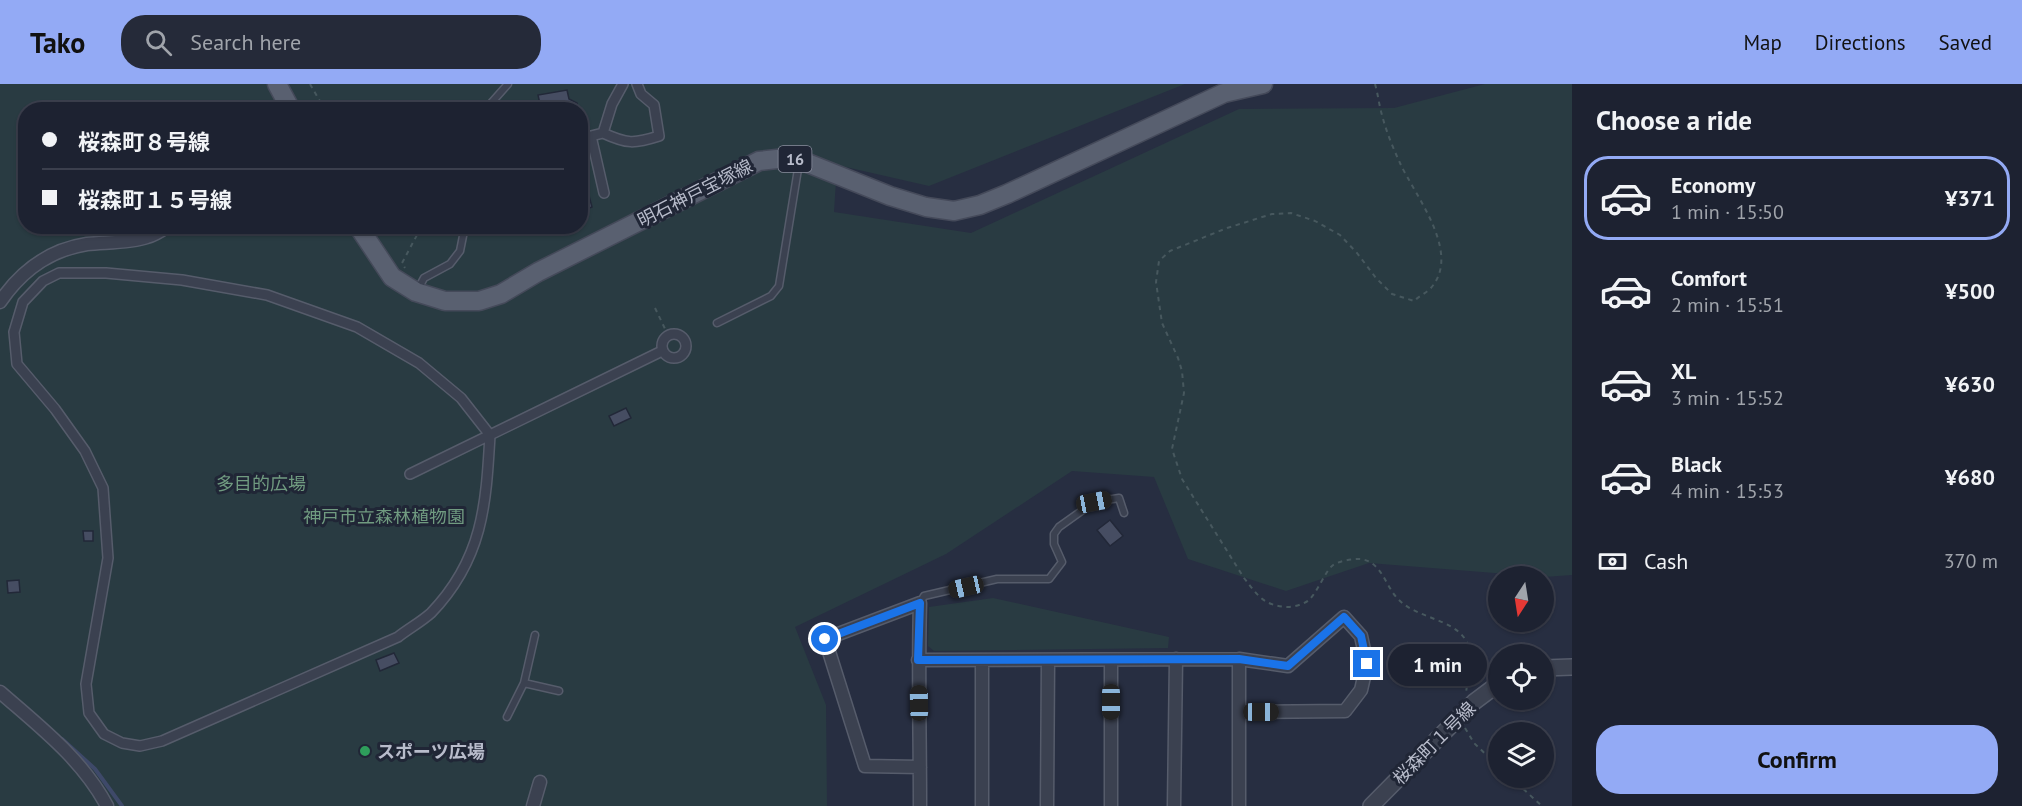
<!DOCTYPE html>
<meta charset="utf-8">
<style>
:root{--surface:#1d2231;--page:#252a39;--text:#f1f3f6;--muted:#a0a4ab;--line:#3b3f4d;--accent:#93aaf5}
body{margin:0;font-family:"PT Sans","Noto Sans JP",sans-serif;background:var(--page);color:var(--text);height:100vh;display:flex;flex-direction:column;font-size:22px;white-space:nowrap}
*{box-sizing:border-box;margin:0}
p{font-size:20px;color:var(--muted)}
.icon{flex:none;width:33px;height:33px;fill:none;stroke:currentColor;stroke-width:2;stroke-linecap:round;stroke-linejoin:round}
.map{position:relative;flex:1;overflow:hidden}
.details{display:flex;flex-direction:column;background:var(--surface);width:450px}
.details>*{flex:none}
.hud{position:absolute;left:18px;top:18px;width:570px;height:132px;border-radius:24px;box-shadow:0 2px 4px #0004,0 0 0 2px var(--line);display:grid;align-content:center;height:132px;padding:0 24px;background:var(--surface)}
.needle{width:39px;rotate:192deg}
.tools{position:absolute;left:1488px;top:482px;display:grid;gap:12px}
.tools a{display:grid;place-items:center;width:66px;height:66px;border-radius:50%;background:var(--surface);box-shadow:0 2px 4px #0004,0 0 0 2px var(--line);font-size:30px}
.end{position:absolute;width:27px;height:27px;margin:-14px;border:8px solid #1a73e8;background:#fff;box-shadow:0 0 0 3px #fff}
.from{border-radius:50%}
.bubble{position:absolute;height:42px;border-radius:21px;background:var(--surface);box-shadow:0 2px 4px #0004,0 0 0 2px var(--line);font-size:20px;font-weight:700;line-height:42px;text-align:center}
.car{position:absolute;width:18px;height:36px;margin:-18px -9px;border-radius:8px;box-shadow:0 0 4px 2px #0007;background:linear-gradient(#222 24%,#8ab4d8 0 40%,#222 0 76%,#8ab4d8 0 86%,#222 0)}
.hud b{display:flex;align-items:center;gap:21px;height:57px;font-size:22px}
.hud b+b{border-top:2px solid var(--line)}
.hud i{width:15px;height:15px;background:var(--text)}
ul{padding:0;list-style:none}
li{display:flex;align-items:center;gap:18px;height:84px;margin:0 12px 9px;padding:0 12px;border:3px solid transparent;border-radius:24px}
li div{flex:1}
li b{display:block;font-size:22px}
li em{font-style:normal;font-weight:700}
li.active{border-color:var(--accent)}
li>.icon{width:54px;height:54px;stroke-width:1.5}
h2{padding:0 24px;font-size:27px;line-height:72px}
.pay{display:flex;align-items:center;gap:15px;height:66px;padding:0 24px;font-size:22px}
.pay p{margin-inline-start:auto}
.button{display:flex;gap:12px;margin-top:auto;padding:12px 24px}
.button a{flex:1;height:69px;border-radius:24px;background:var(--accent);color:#111;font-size:24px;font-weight:700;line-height:69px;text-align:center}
header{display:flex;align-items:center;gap:36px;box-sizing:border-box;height:84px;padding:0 30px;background:var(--accent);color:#111}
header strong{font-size:28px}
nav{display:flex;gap:33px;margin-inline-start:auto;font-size:21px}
.search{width:420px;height:54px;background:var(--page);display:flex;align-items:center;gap:15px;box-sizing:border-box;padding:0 21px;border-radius:24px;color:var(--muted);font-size:22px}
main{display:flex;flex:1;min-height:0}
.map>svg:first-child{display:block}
.green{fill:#293b42;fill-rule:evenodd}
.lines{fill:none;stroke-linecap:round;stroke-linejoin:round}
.stream{stroke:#3e4969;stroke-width:4}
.building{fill:#464d62;stroke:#222838;stroke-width:1.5}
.service-casing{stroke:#565c6b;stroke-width:9}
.pedestrian-casing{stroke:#565c6b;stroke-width:12}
.minor-casing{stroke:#565c6b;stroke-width:15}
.tertiary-casing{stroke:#565c6b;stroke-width:18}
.primary-casing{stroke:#454a5a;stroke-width:21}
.path{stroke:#47585e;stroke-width:2;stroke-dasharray:4.5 4.5;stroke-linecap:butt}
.service{stroke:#3b4150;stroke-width:6}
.pedestrian{stroke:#3b4150;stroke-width:9}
.minor{stroke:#3b4150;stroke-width:12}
.tertiary{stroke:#3b4150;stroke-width:15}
.primary{stroke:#596070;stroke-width:18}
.route{stroke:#1a73e8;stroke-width:8}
.leisure-dot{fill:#2e9e5b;stroke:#202636;stroke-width:2}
.labels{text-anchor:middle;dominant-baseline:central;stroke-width:6;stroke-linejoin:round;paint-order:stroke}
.shield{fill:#202636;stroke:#8a8f9e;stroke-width:1.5}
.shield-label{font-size:16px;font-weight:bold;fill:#b8bccb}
.street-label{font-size:18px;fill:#b8bccb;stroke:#202636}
.park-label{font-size:18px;fill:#709b80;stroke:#202636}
.poi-label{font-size:18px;font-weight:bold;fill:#b8bccb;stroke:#202636;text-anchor:start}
</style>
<header>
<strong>Tako</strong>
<div class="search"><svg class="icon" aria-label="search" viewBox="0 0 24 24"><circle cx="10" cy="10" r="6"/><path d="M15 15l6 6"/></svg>Search here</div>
<nav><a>Map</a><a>Directions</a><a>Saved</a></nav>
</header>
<main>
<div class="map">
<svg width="1572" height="722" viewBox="0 0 1572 722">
<rect width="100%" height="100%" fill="#272e41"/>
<path class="green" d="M 0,0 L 1185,0 L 929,102 L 837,81 L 834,128 L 971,149 L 1239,25 L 1394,24 L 1485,0 L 1572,0 L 1572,491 L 1544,493 L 1369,479 L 1286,507 L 1188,475 L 1154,393 L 1072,387 L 946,470 L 795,543 L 826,621 L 827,722 L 0,722 ZM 26,26 L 580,26 L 580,142 L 26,142 Z
M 993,514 L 1169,553 L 1168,564 L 934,567 L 928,562 L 929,523 Z"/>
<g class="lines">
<path class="stream" d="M 62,655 L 95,685 L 122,722"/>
</g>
<path class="building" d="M 567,6 L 569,15 L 577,19 L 578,26 L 536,26 L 540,20 L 538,11 Z
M 580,55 L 587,87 L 580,88 Z
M 588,108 L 592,123 L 580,127 L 580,109 Z
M 626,324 L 631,334 L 614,342 L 609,332 Z
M 1110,436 L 1123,452 L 1110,462 L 1097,446 Z
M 83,447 L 93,447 L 93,457 L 84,457 Z
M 19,496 L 20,508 L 8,509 L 7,497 Z
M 394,569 L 399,579 L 380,587 L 376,576 Z"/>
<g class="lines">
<g class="service-casing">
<path id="service" d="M 485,26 L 508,0
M 417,207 L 424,194 L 450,180 L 460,167 L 465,142
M 717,239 L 771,212 L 779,202 L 799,79
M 920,519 L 924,512 L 997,495 L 1049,495 L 1062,478 L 1054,460 L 1054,450 L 1059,443 L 1094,418 L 1119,414 L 1124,429
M 524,599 L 559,607
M 507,633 L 524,599 L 535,551"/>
</g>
<g class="pedestrian-casing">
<path id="pedestrian" d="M 603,49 C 627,60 634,60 659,52 L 654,21 L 641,10 L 637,0
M 604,109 L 591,52 L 603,49 L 612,20 L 623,0
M 59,189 L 106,189 L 182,196 L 267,211 L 357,243 L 419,279 L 461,314 L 490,351 C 486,421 483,475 431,529 C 421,538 408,545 398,553 L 162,657 L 140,662 L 122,659 L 104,650 L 89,629 L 86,600 L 108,474 L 103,404 L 85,367 L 55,325 L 17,280 L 14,248 L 23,218 L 43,197 Z
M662 262a12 12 0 1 1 24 0a12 12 0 1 1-24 0Z
M 410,390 L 662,267"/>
</g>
<g class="minor-casing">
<path id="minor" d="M 0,218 C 21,187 49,166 87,160 C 105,158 130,159 147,153 C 155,151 162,146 168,142
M 1239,575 L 1288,582 L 1344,533 L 1361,552 L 1367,580 L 1361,606 L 1345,627 L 1240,628
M 918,576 L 1239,575 L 1239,722
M 982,576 L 982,722
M 0,608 C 40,643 82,675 107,722
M 533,722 L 540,698
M 920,722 C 920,654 918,587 920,519 L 825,555 L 865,682 L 920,683
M 1047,722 L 1048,576
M 1111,722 L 1111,576
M 1174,722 L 1176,575"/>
</g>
<g class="tertiary-casing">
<path id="tertiary" d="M 1544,584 L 1572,583
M 1371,722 L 1474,618 L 1498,600"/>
</g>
<g class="primary-casing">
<path id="primary" d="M 277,0 L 291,26
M 358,142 L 392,193 L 416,208 L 445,217 L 479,217 L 501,210 L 538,188 L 759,77 L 786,74 L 800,76 L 890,112 L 926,123 L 954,127 L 980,121 L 1007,110 L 1224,9 L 1263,0"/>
</g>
<path class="path" d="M 310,0 L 325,26
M 1375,0 C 1378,10 1379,21 1382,31 C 1386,47 1393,64 1400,79 C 1415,112 1464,171 1429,206 C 1424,210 1418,213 1414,217 L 1392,210 L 1376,194 L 1357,169 L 1340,151 L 1315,137 L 1291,129 L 1272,130 L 1227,144 L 1170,167 L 1159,177 L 1156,198 L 1162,239 L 1178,274 L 1182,287 L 1184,309 L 1172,365 L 1182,395 L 1244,494 C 1258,512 1264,522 1288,523 C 1294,523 1304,520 1309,516 C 1318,507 1325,488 1332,482 C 1338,477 1351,475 1359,475 C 1382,476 1385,503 1399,516 C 1417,534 1452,535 1465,555 C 1475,571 1468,591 1466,609
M 402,142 L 412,146 L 417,151 L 402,179 L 405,184
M 655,224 L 668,251
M 1465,644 L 1474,659 L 1498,682
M 1510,693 L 1542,722"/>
<use href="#service" class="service"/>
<use href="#pedestrian" class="pedestrian"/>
<use href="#minor" class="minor"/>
<use href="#tertiary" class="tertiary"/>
<use href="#primary" class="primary"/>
</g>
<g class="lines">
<path class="route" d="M 825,555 L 920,519 L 918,576 L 1239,575 L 1288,582 L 1344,533 L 1361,552 L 1367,580"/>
</g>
<circle class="leisure-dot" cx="365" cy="667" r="6"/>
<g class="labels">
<rect class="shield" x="778.5" y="62" width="33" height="26" rx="4.5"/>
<g class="shield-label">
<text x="795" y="75">16</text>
</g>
<g class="street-label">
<text transform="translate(695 109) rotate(-27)">明石神戸宝塚線</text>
<text transform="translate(1434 659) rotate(-45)">桜森町１号線</text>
</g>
<g class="park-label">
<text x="261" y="399">多目的広場</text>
<text x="384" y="432">神戸市立森林植物園</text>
</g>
<g class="poi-label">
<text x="377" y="667">スポーツ広場</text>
</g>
</g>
</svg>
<div class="tools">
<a><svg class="needle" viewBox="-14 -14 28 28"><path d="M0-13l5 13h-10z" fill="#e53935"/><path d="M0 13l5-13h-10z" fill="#a0a4ab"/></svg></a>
<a><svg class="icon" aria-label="locate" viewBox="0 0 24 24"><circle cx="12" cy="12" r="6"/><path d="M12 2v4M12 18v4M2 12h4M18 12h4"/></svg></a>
<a><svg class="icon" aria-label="layers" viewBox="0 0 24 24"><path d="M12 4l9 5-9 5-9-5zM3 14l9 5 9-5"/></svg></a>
</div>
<i class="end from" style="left:825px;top:555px"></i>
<i class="end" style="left:1367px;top:580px"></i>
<div class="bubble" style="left:1388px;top:560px;width:99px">1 min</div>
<i class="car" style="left:1094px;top:418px;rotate:79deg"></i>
<i class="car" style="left:966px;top:503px;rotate:257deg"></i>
<i class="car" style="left:1111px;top:618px;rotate:180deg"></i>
<i class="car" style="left:919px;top:619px;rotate:359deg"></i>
<i class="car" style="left:1261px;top:628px;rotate:90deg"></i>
<div class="hud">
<b><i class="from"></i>桜森町８号線</b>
<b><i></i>桜森町１５号線</b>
</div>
</div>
<section class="details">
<h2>Choose a ride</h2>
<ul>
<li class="active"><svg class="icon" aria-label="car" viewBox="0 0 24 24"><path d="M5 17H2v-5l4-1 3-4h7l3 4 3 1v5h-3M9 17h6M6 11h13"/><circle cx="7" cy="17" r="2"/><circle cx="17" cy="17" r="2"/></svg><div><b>Economy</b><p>1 min · 15:50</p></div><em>¥371</em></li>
<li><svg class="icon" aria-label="car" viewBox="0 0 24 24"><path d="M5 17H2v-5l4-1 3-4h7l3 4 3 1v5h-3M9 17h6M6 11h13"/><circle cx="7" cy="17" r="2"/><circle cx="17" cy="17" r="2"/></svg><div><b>Comfort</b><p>2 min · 15:51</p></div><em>¥500</em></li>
<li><svg class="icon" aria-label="car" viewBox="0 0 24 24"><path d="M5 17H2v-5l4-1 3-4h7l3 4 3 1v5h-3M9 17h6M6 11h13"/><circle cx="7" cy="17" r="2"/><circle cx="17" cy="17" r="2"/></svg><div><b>XL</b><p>3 min · 15:52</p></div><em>¥630</em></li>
<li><svg class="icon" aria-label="car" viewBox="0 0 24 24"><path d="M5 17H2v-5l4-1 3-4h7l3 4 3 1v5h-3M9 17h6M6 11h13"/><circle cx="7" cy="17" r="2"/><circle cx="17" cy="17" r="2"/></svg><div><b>Black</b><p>4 min · 15:53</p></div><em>¥680</em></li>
</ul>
<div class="pay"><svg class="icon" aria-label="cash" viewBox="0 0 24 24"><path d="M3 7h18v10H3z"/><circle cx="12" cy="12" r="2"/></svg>Cash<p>370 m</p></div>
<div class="button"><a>Confirm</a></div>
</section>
</main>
